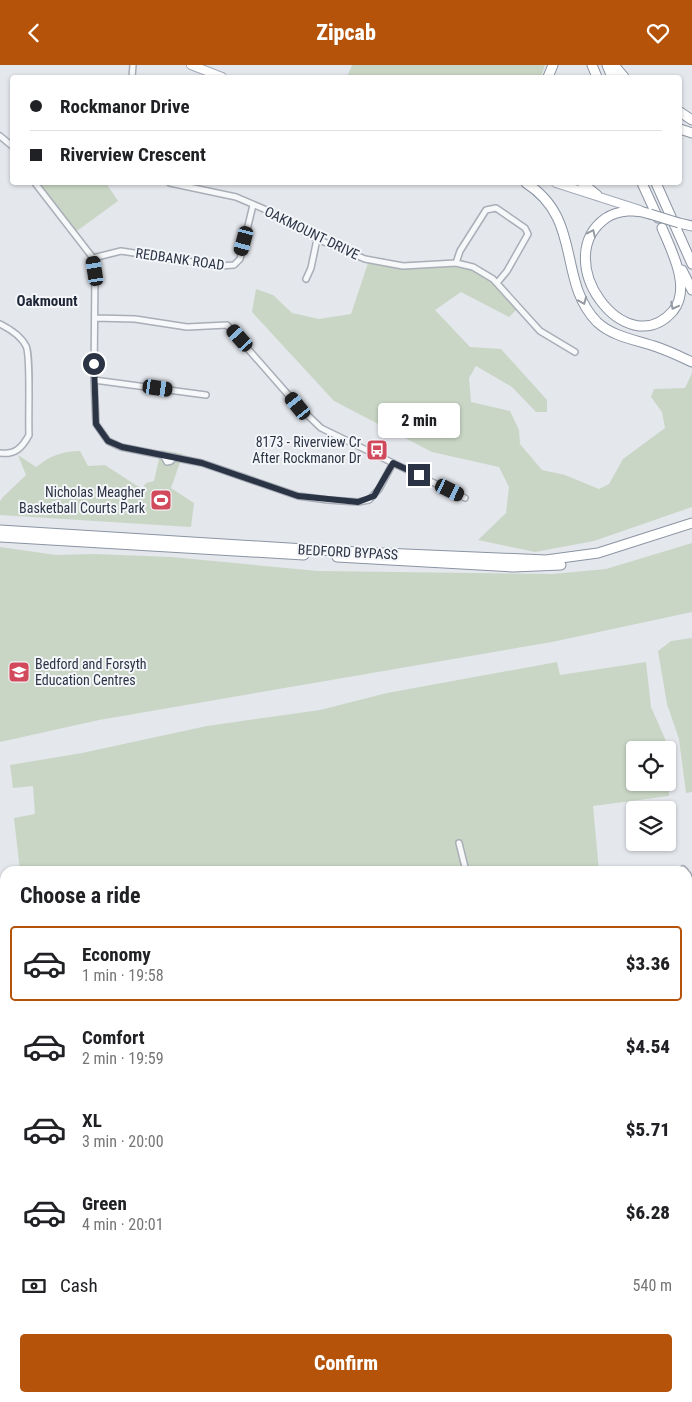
<!DOCTYPE html>
<meta charset="utf-8">
<style>
:root{--surface:#fff;--page:#f2f2f2;--text:#202124;--muted:#757577;--line:#e0e0e0;--accent:#b45309}
body{margin:0;font-family:"Roboto Condensed",sans-serif;background:var(--page);color:var(--text);height:100vh;display:flex;flex-direction:column;font-size:19px;white-space:nowrap}
*{box-sizing:border-box;margin:0}
p{font-size:16px;color:var(--muted)}
.icon{flex:none;width:28px;height:28px;fill:none;stroke:currentColor;stroke-width:2;stroke-linecap:round;stroke-linejoin:round}
.map{position:relative;flex:1;overflow:hidden}
.details{position:absolute;left:0px;top:801px;width:692px;height:536px;display:flex;flex-direction:column;background:var(--surface);border-radius:15px 15px 0 0;box-shadow:0 1px 4px #0004}
.details>*{flex:none}
.hud{position:absolute;left:10px;top:10px;width:672px;height:110px;border-radius:5px;box-shadow:0 1px 4px #0004;display:grid;align-content:center;height:110px;padding:0 20px;background:var(--surface)}
.tools{position:absolute;left:626px;top:676px;display:grid;gap:10px}
.tools a{display:grid;place-items:center;width:50px;height:50px;border-radius:5px;background:var(--surface);box-shadow:0 1px 4px #0004;font-size:25px}
.end{position:absolute;width:22px;height:22px;margin:-11px;border:6px solid #2b3445;background:#fff;box-shadow:0 0 0 2px #fff}
.from{border-radius:50%}
.bubble{position:absolute;height:35px;border-radius:5px;background:var(--surface);box-shadow:0 1px 4px #0004;font-size:16px;font-weight:800;line-height:35px;text-align:center}
.car{position:absolute;width:15px;height:30px;margin:-15px -8px;border-radius:6px;box-shadow:0 0 4px 1px #0007;background:linear-gradient(#222 24%,#8ab4d8 0 40%,#222 0 76%,#8ab4d8 0 86%,#222 0)}
.hud b{display:flex;align-items:center;gap:18px;height:48px;font-size:19px}
.hud b+b{border-top:1px solid var(--line)}
.hud i{width:12px;height:12px;background:var(--text)}
ul{padding:0;list-style:none}
li{display:flex;align-items:center;gap:15px;height:75px;margin:0 10px 8px;padding:0 10px;border:2px solid transparent;border-radius:5px}
li div{flex:1}
li b{display:block;font-size:19px}
li em{font-style:normal;font-weight:800}
li.selected{border-color:var(--accent)}
li>.icon{width:45px;height:45px;stroke-width:1.5}
h2{padding:0 20px;font-size:22px;line-height:60px}
.pay{display:flex;align-items:center;gap:12px;height:55px;padding:0 20px;font-size:19px}
.pay p{margin-inline-start:auto}
.action{display:flex;gap:10px;margin-top:auto;padding:10px 20px}
.action a{flex:1;height:58px;border-radius:5px;background:var(--accent);color:#fff;font-size:20px;font-weight:800;line-height:58px;text-align:center}
header{display:flex;justify-content:space-between;align-items:center;height:65px;padding:0 20px;background:var(--accent);color:#fff;font-size:22px;font-weight:800}
.map>svg:first-child{display:block}
.green{fill:#c9d6c5}
.water{fill:#9fb4cc}
.lines{fill:none;stroke-linecap:round;stroke-linejoin:round}
.minor-casing{stroke:#a9aeb7;stroke-width:8}
.secondary-casing{stroke:#a9aeb7;stroke-width:9}
.primary-casing{stroke:#a3abb8;stroke-width:10}
.motorway-casing{stroke:#8b94a3;stroke-width:11}
.minor{stroke:#f7f8fa;stroke-width:5}
.secondary{stroke:#fff;stroke-width:7}
.primary{stroke:#fff;stroke-width:8}
.motorway{stroke:#fff;stroke-width:9}
.motorway-bridge-casing{stroke:#8b94a3;stroke-width:11;stroke-linecap:butt}
.motorway-bridge{stroke:#fff;stroke-width:9}
.oneway{stroke:#959aa2}
.route{stroke:#2b3445;stroke-width:6}
.labels{text-anchor:middle;dominant-baseline:central;stroke-width:4;stroke-linejoin:round;paint-order:stroke}
.street-label{font-size:14px;fill:#2b3445;stroke:#f4f6f9}
.poi-label{font-size:14px;fill:#2b3445;stroke:#f4f6f9;text-anchor:end}
.neighbourhood-label{font-size:15px;font-weight:bold;fill:#1d2536;stroke:#f4f6f9}
</style>
<header><svg class="icon" aria-label="back" viewBox="0 0 24 24"><path d="M15 5l-7 7 7 7"/></svg>Zipcab<svg class="icon" aria-label="heart" viewBox="0 0 24 24"><path d="M12 20l-8-8c-3-5 5-10 8-4 3-6 11-1 8 4z"/></svg></header>
<div class="map">
<svg width="692" height="1337" viewBox="0 0 692 1337">
<rect width="100%" height="100%" fill="#e4e7ec"/>
<path class="green" d="M 352,0 L 545,0 L 541,12 L 347,12 Z
M 37,118 L 106,118 L 118,136 L 74,168 Z
M 370,192 L 401,197 L 463,195 L 493,213 L 520,241 L 509,252 L 461,227 L 435,245 L 470,282 L 501,284 L 547,335 L 547,347 L 536,347 L 512,322 L 476,301 L 469,313 L 471,337 L 510,346 L 519,365 L 520,379 L 542,405 L 565,410 L 599,424 L 609,419 L 623,394 L 665,363 L 662,347 L 651,332 L 654,324 L 685,323 L 692,308 L 692,442 L 594,476 L 535,487 L 478,475 L 506,448 L 509,422 L 499,402 L 432,387 L 334,336 L 252,247 L 256,224 L 273,230 L 292,248 L 319,254 L 351,249 Z
M 161,385 L 183,389 L 171,423 L 194,438 L 191,462 L 0,450 L 0,436 L 3,432 L 26,410 L 18,390 L 36,402 C 50,391 62,386 80,386 L 88,401 L 105,400 L 142,424 L 146,418 L 154,416 Z
M 692,478 L 692,547 L 552,577 L 99,655 L 0,677 L 0,482 L 56,490 L 94,489 L 171,492 L 318,506 L 553,509 L 606,504 Z
M 692,573 L 692,727 L 686,728 L 679,674 L 667,639 L 658,586 L 671,576 Z
M 557,597 L 560,610 L 646,597 L 651,642 L 666,676 L 667,685 L 635,685 L 635,718 L 668,718 L 668,700 L 669,731 L 593,741 L 599,806 L 20,806 L 14,753 L 35,749 L 33,721 L 13,723 L 10,700 L 82,688 L 207,661 L 320,645 L 387,628 Z
M 5,918 L 5,985 L 0,947 L 0,919 Z
M 325,1332 L 325,1334 L 285,1336 L 285,1333 Z"/>
<path class="water" d="M 420,1332 L 418,1337 L 370,1337 L 325,1333 Z"/>
<g class="lines">
<g class="minor-casing">
<path id="minor" d="M 132,12 L 133,0
M 0,71 L 12,81
M 35,118 L 93,193 L 95,206 L 94,315 L 96,359 L 108,376 L 121,382 L 202,398 L 298,431 L 328,435 L 358,437 L 369,435 L 379,424 L 393,398
M 170,118 L 236,132 L 271,147 L 317,174 L 365,194 L 403,201 L 456,198 L 473,202 L 493,214 L 540,266 L 575,287
M 93,193 L 121,186 L 219,201 L 234,200 L 240,194 L 253,140
M 456,198 L 460,186 L 486,145 L 496,143 L 525,163 L 528,169 L 507,206 L 497,218
M 306,214 L 311,203 L 317,174
M 95,253 L 135,254 L 187,262 L 227,260 L 298,341 L 321,363 L 465,433
M 0,259 C 10,264 21,271 26,281 C 31,290 28,353 29,370 C 22,383 15,390 0,388
M 94,315 L 206,330
M 163,390 L 167,397 L 171,396 L 174,392
M 459,778 L 466,806
M 683,804 L 685,806
M 688,810 L 692,820
M 692,833 L 689,841 L 692,870
M 688,1134 L 692,1127
M 688,1149 L 692,1143
M 518,1332 L 518,1337
M 526,1337 L 526,1332"/>
</g>
<g class="secondary-casing">
<path id="secondary" d="M 688,1327 L 692,1326
M 555,1332 L 610,1337
M 43,1334 L 92,1337
M 502,1337 L 506,1332
M 634,1337 L 661,1332"/>
</g>
<g class="primary-casing">
<path id="primary" d="M 191,0 L 222,12
M 556,118 L 640,145
M 0,1156 L 5,1170
M 63,1332 L 74,1336
M 43,1337 L 43,1332"/>
</g>
<g class="motorway-casing">
<path id="motorway" d="M 592,0 L 597,12
M 607,0 L 612,12
M 614,0 L 624,12
M 548,12 L 553,0
M 680,47 L 692,55
M 680,64 L 692,68
M 526,118 C 583,154 557,216 597,257 C 613,272 637,275 657,282 C 669,286 681,292 692,297
M 582,118 L 597,130
M 642,118 L 658,153
M 656,118 L 692,199
M 650,149 C 637,144 618,145 606,153 C 548,194 626,300 673,246 C 692,223 671,185 662,163
M 679,158 L 692,161
M 682,205 L 692,225
M 0,465 L 336,486 L 546,495 L 598,488 L 692,458
M 0,472 L 304,490
M 337,492 L 513,502 L 561,500"/>
</g>
<use href="#minor" class="minor"/>
<use href="#secondary" class="secondary"/>
<use href="#primary" class="primary"/>
<use href="#motorway" class="motorway"/>
<g class="motorway-bridge-casing">
<path id="motorway-bridge" d="M 650,149 L 679,158"/>
</g>
<use href="#motorway-bridge" class="motorway-bridge"/>
</g>
<defs><path id="oneway-chevron" d="M-2-3.5L2.5 0L-2 3.5" fill="none" stroke-width="1.6" stroke-linecap="round" stroke-linejoin="round" transform="scale(1.25)"/></defs>
<g class="oneway">
<use href="#oneway-chevron" transform="translate(592 168) rotate(-65)"/>
<use href="#oneway-chevron" transform="translate(583 236) rotate(67)"/>
<use href="#oneway-chevron" transform="translate(674 241) rotate(118)"/>
</g>
<g class="lines">
<path class="route" d="M 94,299 L 96,359 L 108,376 L 122,382 L 202,398 L 298,431 L 358,437 L 374,431 L 393,398 L 419,410"/>
</g>
<defs>
<g id="bus-square" transform="scale(1.125)"><rect x="-9" y="-9" width="18" height="18" rx="4" fill="#d1495b" stroke="#f4f6f9"/><path d="M-5-6H5V4H4V6H2V4H-2V6H-4V4H-5ZM-3.5-4V0h7V-4ZM-3.5 1.2v1.5H-2V1.2ZM2 1.2v1.5H3.5V1.2Z" fill="#fff"/></g>
<g id="stadium-square" transform="scale(1.125)"><rect x="-9" y="-9" width="18" height="18" rx="4" fill="#d1495b" stroke="#f4f6f9"/><path d="M0-5a6.5 5 0 1 0 0 10a6.5 5 0 1 0 0-10ZM-3.5-1.8h7v3.6h-7Z" fill="#fff"/></g>
<g id="school-square" transform="scale(1.125)"><rect x="-9" y="-9" width="18" height="18" rx="4" fill="#d1495b" stroke="#f4f6f9"/><path d="M0-5L7-2L0 1L-7-2ZM-4 1L0 2.5L4 1V4Q0 6-4 4Z" fill="#fff"/></g>
</defs>
<g fill-rule="evenodd">
<use href="#bus-square" x="377" y="385"/>
<use href="#stadium-square" x="161" y="435"/>
<use href="#school-square" x="19" y="607"/>
</g>
<g class="labels">
<g class="street-label">
<text transform="translate(312 168) rotate(26)">OAKMOUNT DRIVE</text>
<text transform="translate(180 194) rotate(8)">REDBANK ROAD</text>
<text transform="translate(348 487) rotate(3)">BEDFORD BYPASS</text>
</g>
<g class="poi-label">
<text x="361" y="377">8173 - Riverview Cr<tspan x="361" dy="16">After Rockmanor Dr</tspan></text>
<text x="145" y="427">Nicholas Meagher<tspan x="145" dy="16">Basketball Courts Park</tspan></text>
<text x="35" y="599" text-anchor="start">Bedford and Forsyth<tspan x="35" dy="16">Education Centres</tspan></text>
</g>
<g class="neighbourhood-label">
<text x="47" y="236">Oakmount</text>
</g>
</g>
</svg>
<div class="tools">
<a><svg class="icon" aria-label="locate" viewBox="0 0 24 24"><circle cx="12" cy="12" r="6"/><path d="M12 2v4M12 18v4M2 12h4M18 12h4"/></svg></a>
<a><svg class="icon" aria-label="layers" viewBox="0 0 24 24"><path d="M12 4l9 5-9 5-9-5zM3 14l9 5 9-5"/></svg></a>
</div>
<i class="end from" style="left:94px;top:299px"></i>
<i class="end" style="left:419px;top:410px"></i>
<div class="bubble" style="left:378px;top:338px;width:82px">2 min</div>
<i class="car" style="left:244px;top:176px;rotate:195deg"></i>
<i class="car" style="left:95px;top:206px;rotate:351deg"></i>
<i class="car" style="left:240px;top:273px;rotate:318deg"></i>
<i class="car" style="left:158px;top:323px;rotate:98deg"></i>
<i class="car" style="left:298px;top:341px;rotate:321deg"></i>
<i class="car" style="left:450px;top:425px;rotate:116deg"></i>
<div class="hud">
<b><i class="from"></i>Rockmanor Drive</b>
<b><i></i>Riverview Crescent</b>
</div>
<section class="details">
<h2>Choose a ride</h2>
<ul>
<li class="selected"><svg class="icon" aria-label="car" viewBox="0 0 24 24"><path d="M5 17H2v-5l4-1 3-4h7l3 4 3 1v5h-3M9 17h6M6 11h13"/><circle cx="7" cy="17" r="2"/><circle cx="17" cy="17" r="2"/></svg><div><b>Economy</b><p>1 min · 19:58</p></div><em>$3.36</em></li>
<li><svg class="icon" aria-label="car" viewBox="0 0 24 24"><path d="M5 17H2v-5l4-1 3-4h7l3 4 3 1v5h-3M9 17h6M6 11h13"/><circle cx="7" cy="17" r="2"/><circle cx="17" cy="17" r="2"/></svg><div><b>Comfort</b><p>2 min · 19:59</p></div><em>$4.54</em></li>
<li><svg class="icon" aria-label="car" viewBox="0 0 24 24"><path d="M5 17H2v-5l4-1 3-4h7l3 4 3 1v5h-3M9 17h6M6 11h13"/><circle cx="7" cy="17" r="2"/><circle cx="17" cy="17" r="2"/></svg><div><b>XL</b><p>3 min · 20:00</p></div><em>$5.71</em></li>
<li><svg class="icon" aria-label="car" viewBox="0 0 24 24"><path d="M5 17H2v-5l4-1 3-4h7l3 4 3 1v5h-3M9 17h6M6 11h13"/><circle cx="7" cy="17" r="2"/><circle cx="17" cy="17" r="2"/></svg><div><b>Green</b><p>4 min · 20:01</p></div><em>$6.28</em></li>
</ul>
<div class="pay"><svg class="icon" aria-label="cash" viewBox="0 0 24 24"><path d="M3 7h18v10H3z"/><circle cx="12" cy="12" r="2"/></svg>Cash<p>540 m</p></div>
<div class="action"><a>Confirm</a></div>
</section>
</div>
